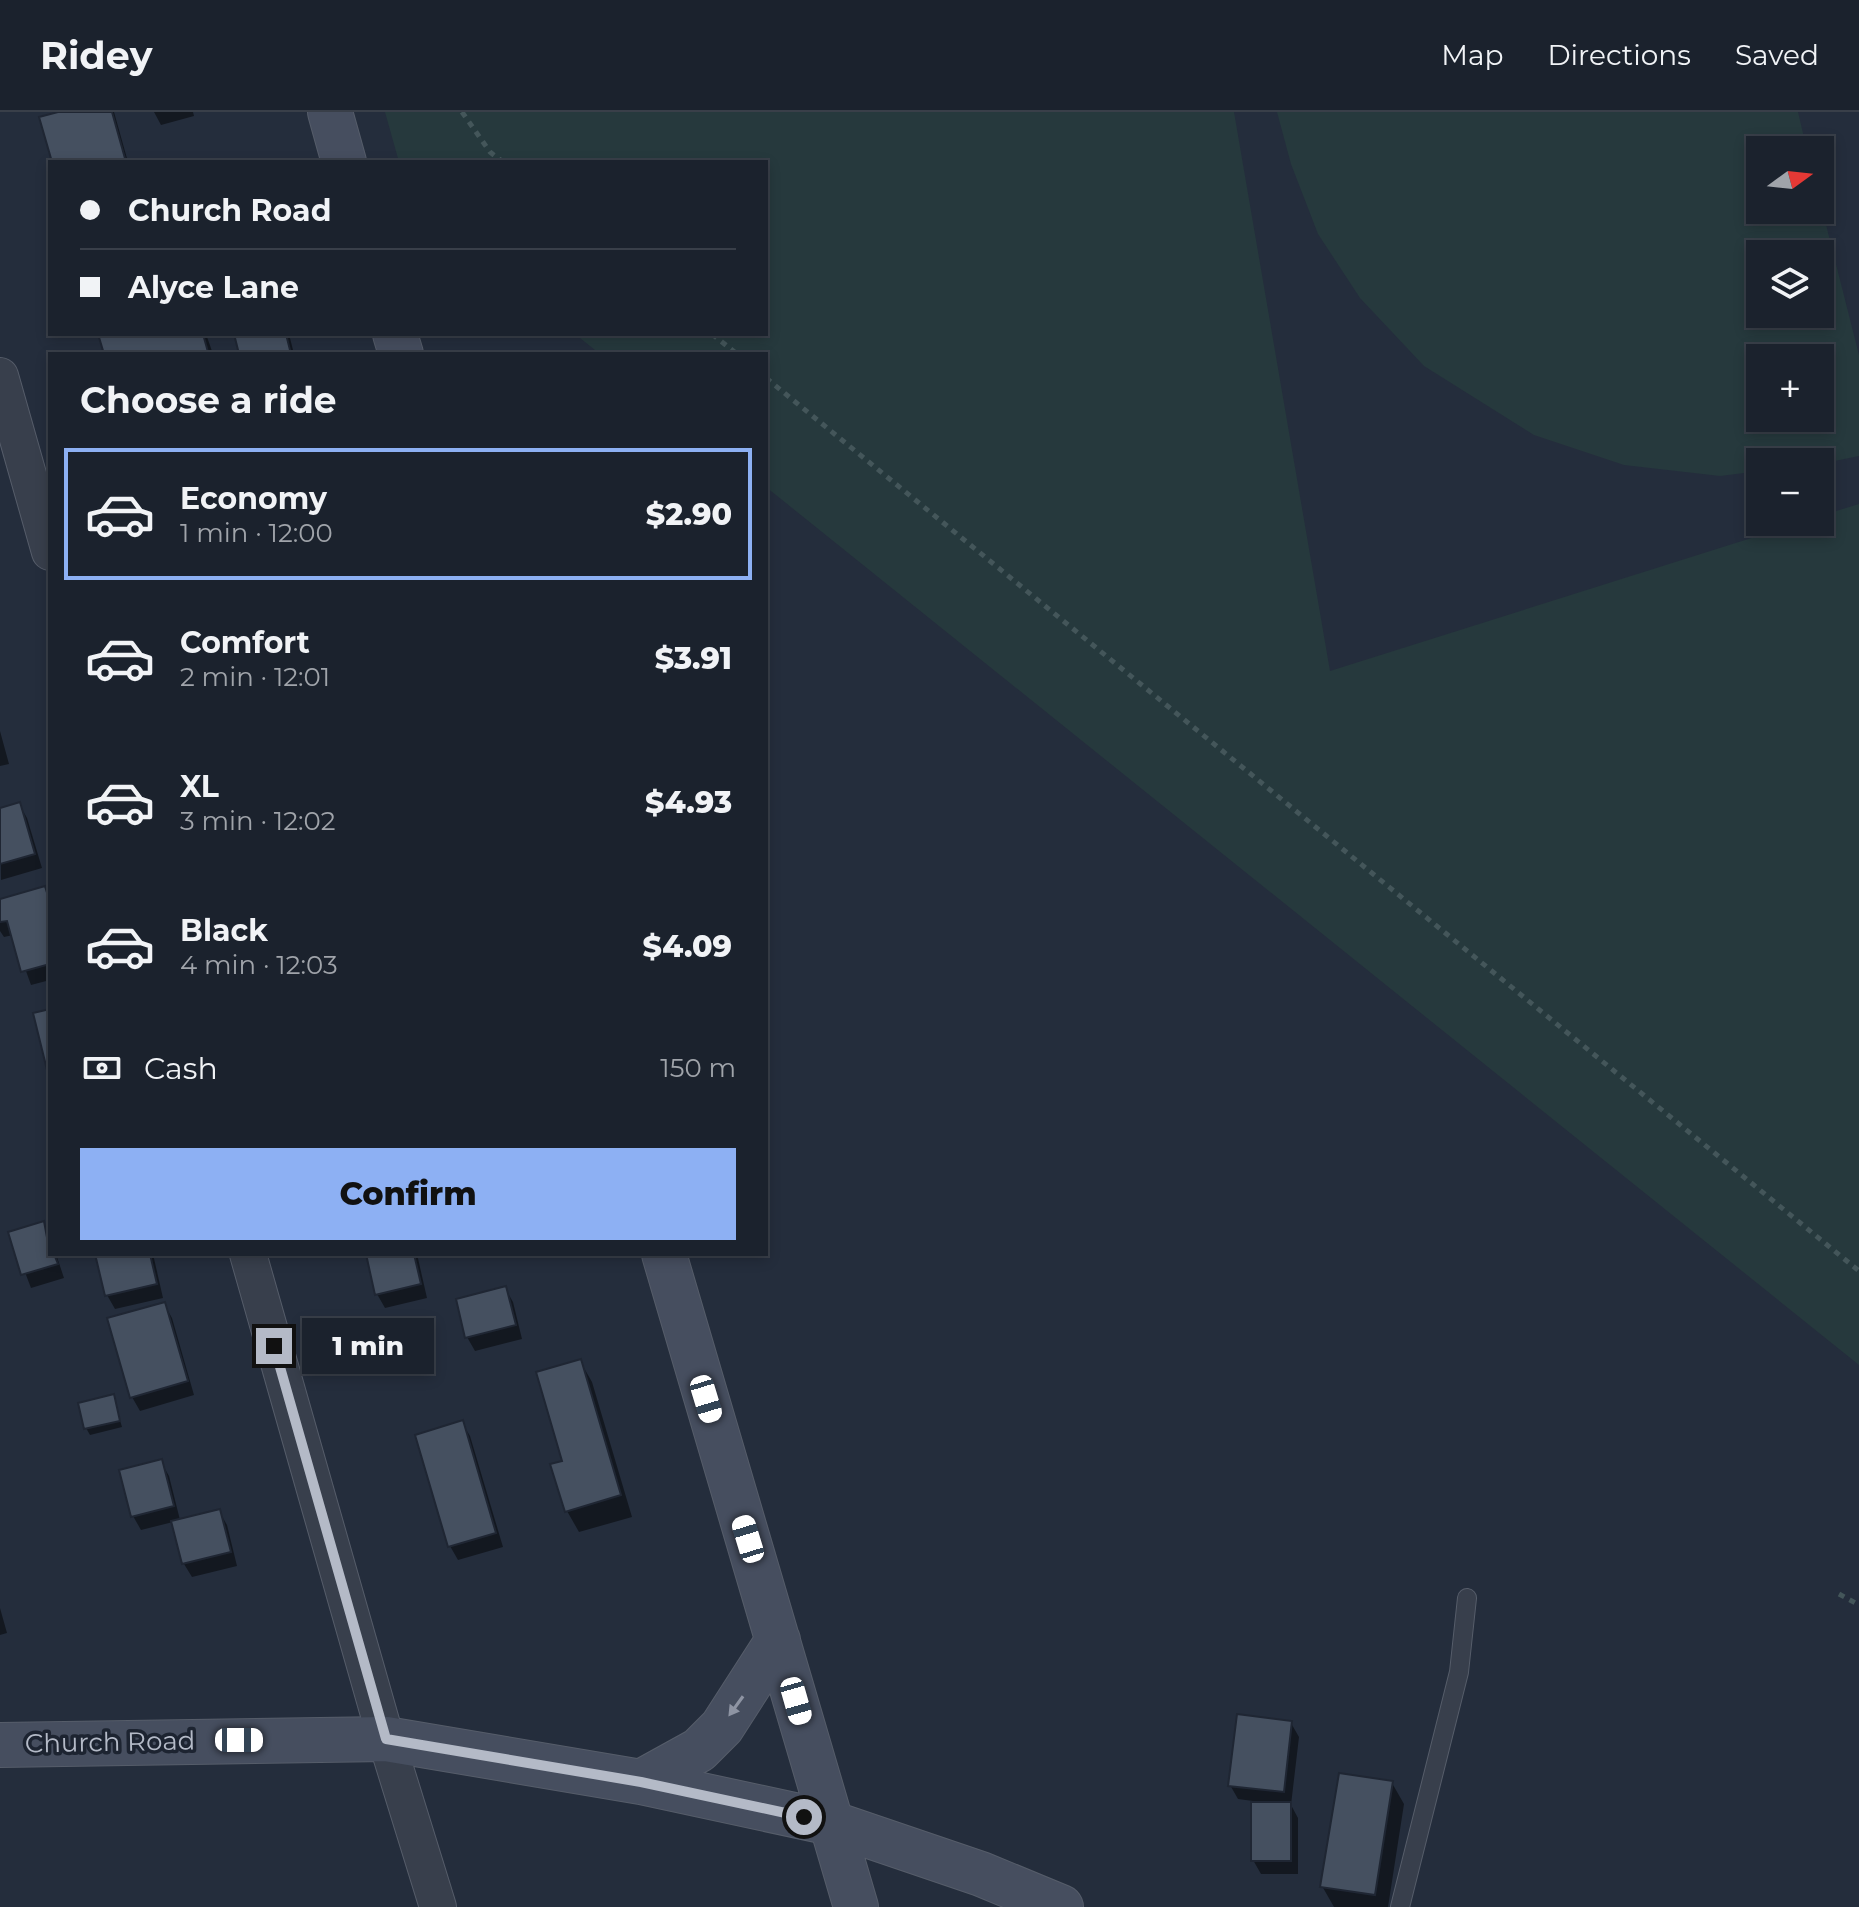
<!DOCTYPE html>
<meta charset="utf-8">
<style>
:root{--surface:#1b222d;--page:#242a35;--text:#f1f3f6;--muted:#a0a4aa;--line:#393f49;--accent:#8db0f3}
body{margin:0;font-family:Montserrat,sans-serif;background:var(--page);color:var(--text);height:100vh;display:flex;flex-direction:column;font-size:30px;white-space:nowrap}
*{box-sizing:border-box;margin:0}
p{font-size:26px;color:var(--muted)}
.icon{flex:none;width:44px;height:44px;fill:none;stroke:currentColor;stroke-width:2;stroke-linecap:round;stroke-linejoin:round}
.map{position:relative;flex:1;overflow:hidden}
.panel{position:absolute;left:48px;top:240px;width:720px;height:904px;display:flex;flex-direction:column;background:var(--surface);border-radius:0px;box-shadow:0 4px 12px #0003,0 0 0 2px var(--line)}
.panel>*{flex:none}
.hud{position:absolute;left:48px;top:48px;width:720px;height:176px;border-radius:0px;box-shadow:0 4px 12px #0003,0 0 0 2px var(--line);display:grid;align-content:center;height:176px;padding:0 32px;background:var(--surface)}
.needle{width:52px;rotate:75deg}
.tools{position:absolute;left:1746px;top:24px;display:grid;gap:16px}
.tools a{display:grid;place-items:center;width:88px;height:88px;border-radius:0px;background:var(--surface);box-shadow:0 4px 12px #0003,0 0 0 2px var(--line);font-size:40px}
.end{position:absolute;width:36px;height:36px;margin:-18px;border:10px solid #b4bac7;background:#111;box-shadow:0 0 0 4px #111}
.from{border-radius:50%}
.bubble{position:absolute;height:56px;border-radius:0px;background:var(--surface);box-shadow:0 4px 12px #0003,0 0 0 2px var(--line);font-size:26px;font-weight:800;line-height:56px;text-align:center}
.car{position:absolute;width:24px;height:48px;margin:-24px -12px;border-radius:10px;box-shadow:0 0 6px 2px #0007;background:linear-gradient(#fff 24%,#345 0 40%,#fff 0 76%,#345 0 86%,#fff 0)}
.hud b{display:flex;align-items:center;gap:28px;height:76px;font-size:30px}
.hud b+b{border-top:2px solid var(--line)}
.hud i{width:20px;height:20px;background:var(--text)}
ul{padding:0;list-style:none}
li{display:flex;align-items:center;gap:24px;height:132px;margin:0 16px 12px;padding:0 16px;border:4px solid transparent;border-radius:0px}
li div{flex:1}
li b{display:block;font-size:30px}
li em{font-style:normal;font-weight:800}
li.current{border-color:var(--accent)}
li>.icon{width:72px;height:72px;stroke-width:1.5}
h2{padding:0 32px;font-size:36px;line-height:96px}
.pay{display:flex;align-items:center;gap:20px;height:88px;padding:0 32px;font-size:30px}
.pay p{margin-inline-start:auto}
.primary-button{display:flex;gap:16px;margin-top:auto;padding:16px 32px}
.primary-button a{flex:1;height:92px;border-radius:0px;background:var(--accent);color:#111;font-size:32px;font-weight:800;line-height:92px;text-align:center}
header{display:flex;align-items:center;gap:48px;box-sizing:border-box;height:112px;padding:0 40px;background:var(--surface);border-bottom:2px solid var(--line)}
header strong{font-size:38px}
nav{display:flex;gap:44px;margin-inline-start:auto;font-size:28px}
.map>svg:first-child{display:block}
.green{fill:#26393d;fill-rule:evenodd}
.shadow{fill:#0007}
.building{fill:#455060;stroke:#1f2633;stroke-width:2}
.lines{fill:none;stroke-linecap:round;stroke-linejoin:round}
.lane-casing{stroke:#565d6a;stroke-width:20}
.street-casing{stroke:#565d6a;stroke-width:38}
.secondary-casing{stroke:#565d6a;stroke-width:46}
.path{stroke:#44565a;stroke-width:5;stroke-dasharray:6 6;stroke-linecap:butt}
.lane{stroke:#383f4c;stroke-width:18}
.street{stroke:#383f4c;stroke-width:36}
.secondary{stroke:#464e5f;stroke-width:44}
.oneway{fill:#8e94a3}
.route{stroke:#b4bac7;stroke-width:10}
.labels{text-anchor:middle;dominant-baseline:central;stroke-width:7;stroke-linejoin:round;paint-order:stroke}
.street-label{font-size:26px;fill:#b4bac7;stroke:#1d2431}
</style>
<header>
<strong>Ridey</strong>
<nav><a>Map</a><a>Directions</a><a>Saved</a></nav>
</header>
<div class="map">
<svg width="1859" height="1795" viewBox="0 0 1859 1795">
<rect width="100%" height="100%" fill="#242d3c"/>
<path class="green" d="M 385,0 L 1234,0 L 1330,559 L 1802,410 L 1820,410 L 1820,404 L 1859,392 L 1859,1253 L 766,375 L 766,242 L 600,242 L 575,222 L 766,222 L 766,50 L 399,50 Z
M 1277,0 L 1798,0 L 1807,38 L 1760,38 L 1760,98 L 1820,98 L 1820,89 L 1859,243 L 1859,344 L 1820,352 L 1760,350 L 1760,359 L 1720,364 L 1624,353 L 1534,323 L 1424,254 L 1360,186 L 1318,122 L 1291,52 ZM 1760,142 L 1820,142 L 1820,202 L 1760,202 ZM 1760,246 L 1820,246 L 1820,306 L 1760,306 Z"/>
<path class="shadow" d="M 66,0 L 114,0 L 128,50 L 54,50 Z
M 154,0 L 193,0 L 194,4 L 161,13 Z
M 100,222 L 206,222 L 213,242 L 106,242 Z
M 236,222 L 289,222 L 294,242 L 241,242 Z
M 0,619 L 9,652 L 0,654 Z
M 19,692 L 27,706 L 42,756 L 1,768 L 0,698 Z
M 44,777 L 50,787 L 50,868 L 31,873 L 13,823 L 4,825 L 0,819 L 0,789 Z
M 43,1111 L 50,1123 L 50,1142 L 56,1142 L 64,1166 L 31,1176 L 10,1121 Z
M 97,1142 L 153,1142 L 163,1186 L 115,1197 L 107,1183 Z
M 368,1142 L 417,1142 L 427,1186 L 385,1196 L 377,1182 Z
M 505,1176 L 513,1190 L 522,1227 L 475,1239 L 467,1225 Z
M 164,1192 L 172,1206 L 194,1283 L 140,1299 L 132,1285 L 110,1208 Z
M 580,1249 L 592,1270 L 632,1405 L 579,1420 L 567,1399 L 564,1350 Z
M 113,1285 L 122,1315 L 90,1323 L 86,1316 Z
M 462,1311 L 470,1324 L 503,1435 L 458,1448 L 450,1434 Z
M 161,1350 L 169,1364 L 180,1408 L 219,1399 L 227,1413 L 237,1454 L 192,1465 L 184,1452 L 173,1410 L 141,1418 L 133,1404 Z
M 0,1496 L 7,1521 L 0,1523 Z
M 1291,1611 L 1299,1625 L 1291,1693 L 1298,1706 L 1298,1762 L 1261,1762 L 1253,1748 L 1253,1689 L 1238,1687 L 1230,1673 Z
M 1392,1671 L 1404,1692 L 1388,1795 L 1334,1795 L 1322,1774 Z"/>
<path class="building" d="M 58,0 L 112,0 L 126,50 L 52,50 L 39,5 Z
M 98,222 L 203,222 L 208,240 L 104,242 Z
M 234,222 L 286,222 L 291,242 L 239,242 Z
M 20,690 L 35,742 L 0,752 L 0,696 Z
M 45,774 L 50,791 L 50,852 L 21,860 L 7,809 L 0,810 L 0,787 Z
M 50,897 L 50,970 L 33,901 Z
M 44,1109 L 50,1142 L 54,1142 L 58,1152 L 21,1163 L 8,1120 Z
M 95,1142 L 150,1142 L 157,1172 L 105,1184 Z
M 366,1142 L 414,1142 L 421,1172 L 375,1183 Z
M 506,1174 L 516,1213 L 465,1226 L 456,1187 Z
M 165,1190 L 188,1269 L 130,1286 L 107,1206 Z
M 581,1247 L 621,1383 L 565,1400 L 550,1352 L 562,1349 L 536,1260 Z
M 114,1282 L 120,1309 L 84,1317 L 78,1291 Z
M 463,1308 L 496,1421 L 448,1435 L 415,1323 Z
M 162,1347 L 174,1394 L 131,1405 L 119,1358 Z
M 220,1397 L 231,1440 L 182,1452 L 171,1409 Z
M 1237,1602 L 1292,1609 L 1284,1680 L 1228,1674 Z
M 1339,1661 L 1393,1669 L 1375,1783 L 1320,1775 Z
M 1251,1690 L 1291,1690 L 1291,1749 L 1251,1749 Z"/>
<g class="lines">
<g class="lane-casing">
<path id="lane" d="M 1400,1795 L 1459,1560 L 1467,1486"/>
</g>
<g class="street-casing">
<path id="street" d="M 0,264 L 50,440
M 248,1142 L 386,1627 L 438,1795"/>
</g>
<g class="secondary-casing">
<path id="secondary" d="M 330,0 L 344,50
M 395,222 L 401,242
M 664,1142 L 856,1795
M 0,1633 L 386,1627 L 641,1670 L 831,1711 L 981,1762 L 1061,1795
M 641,1670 L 699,1638 L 722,1615 L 778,1528"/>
</g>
<path class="path" d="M 462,0 L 490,40 L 503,50
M 712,222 L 737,242
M 766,266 L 1859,1159
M 1839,1482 L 1859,1493"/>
<use href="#lane" class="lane"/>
<use href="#street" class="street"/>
<use href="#secondary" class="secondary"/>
</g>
<defs><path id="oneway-solid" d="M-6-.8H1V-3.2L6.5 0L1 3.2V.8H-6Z" transform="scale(2)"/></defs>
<use class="oneway" href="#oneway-solid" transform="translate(736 1594) rotate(126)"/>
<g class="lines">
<path class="route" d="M 274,1234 L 386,1627 L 641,1670 L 804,1705"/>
</g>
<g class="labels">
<g class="street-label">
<text transform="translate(110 1630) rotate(-1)">Church Road</text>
</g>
</g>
</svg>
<div class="tools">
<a><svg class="needle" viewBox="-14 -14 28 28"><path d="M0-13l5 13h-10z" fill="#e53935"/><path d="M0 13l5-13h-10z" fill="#a0a4aa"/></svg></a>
<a><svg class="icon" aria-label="layers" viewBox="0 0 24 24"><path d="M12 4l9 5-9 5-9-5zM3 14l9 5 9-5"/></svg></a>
<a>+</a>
<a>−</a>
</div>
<i class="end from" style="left:804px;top:1705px"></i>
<i class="end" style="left:274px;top:1234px"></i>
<div class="bubble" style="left:302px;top:1206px;width:132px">1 min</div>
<i class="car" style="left:706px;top:1287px;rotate:163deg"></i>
<i class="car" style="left:748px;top:1427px;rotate:343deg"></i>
<i class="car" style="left:796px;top:1589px;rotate:164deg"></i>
<i class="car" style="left:239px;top:1628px;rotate:90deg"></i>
<div class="hud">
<b><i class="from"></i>Church Road</b>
<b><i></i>Alyce Lane</b>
</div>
<section class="panel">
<h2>Choose a ride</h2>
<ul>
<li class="current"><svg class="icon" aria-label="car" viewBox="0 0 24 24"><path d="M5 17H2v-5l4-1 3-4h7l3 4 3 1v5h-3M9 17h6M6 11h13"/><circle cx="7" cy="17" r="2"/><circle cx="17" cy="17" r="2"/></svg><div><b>Economy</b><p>1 min · 12:00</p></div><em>$2.90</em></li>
<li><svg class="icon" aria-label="car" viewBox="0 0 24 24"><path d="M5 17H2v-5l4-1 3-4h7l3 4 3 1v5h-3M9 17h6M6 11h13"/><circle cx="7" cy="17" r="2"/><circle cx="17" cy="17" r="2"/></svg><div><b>Comfort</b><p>2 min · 12:01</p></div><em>$3.91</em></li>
<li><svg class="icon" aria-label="car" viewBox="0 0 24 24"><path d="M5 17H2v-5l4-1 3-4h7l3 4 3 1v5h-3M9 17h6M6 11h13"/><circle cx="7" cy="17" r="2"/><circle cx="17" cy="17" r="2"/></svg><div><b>XL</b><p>3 min · 12:02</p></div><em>$4.93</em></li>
<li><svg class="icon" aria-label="car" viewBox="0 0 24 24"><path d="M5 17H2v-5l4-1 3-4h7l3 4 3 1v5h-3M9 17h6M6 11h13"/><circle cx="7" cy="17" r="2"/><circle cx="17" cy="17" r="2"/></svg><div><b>Black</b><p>4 min · 12:03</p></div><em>$4.09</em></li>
</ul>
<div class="pay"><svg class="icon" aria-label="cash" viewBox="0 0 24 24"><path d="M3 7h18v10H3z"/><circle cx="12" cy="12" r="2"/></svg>Cash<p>150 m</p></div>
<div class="primary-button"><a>Confirm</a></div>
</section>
</div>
